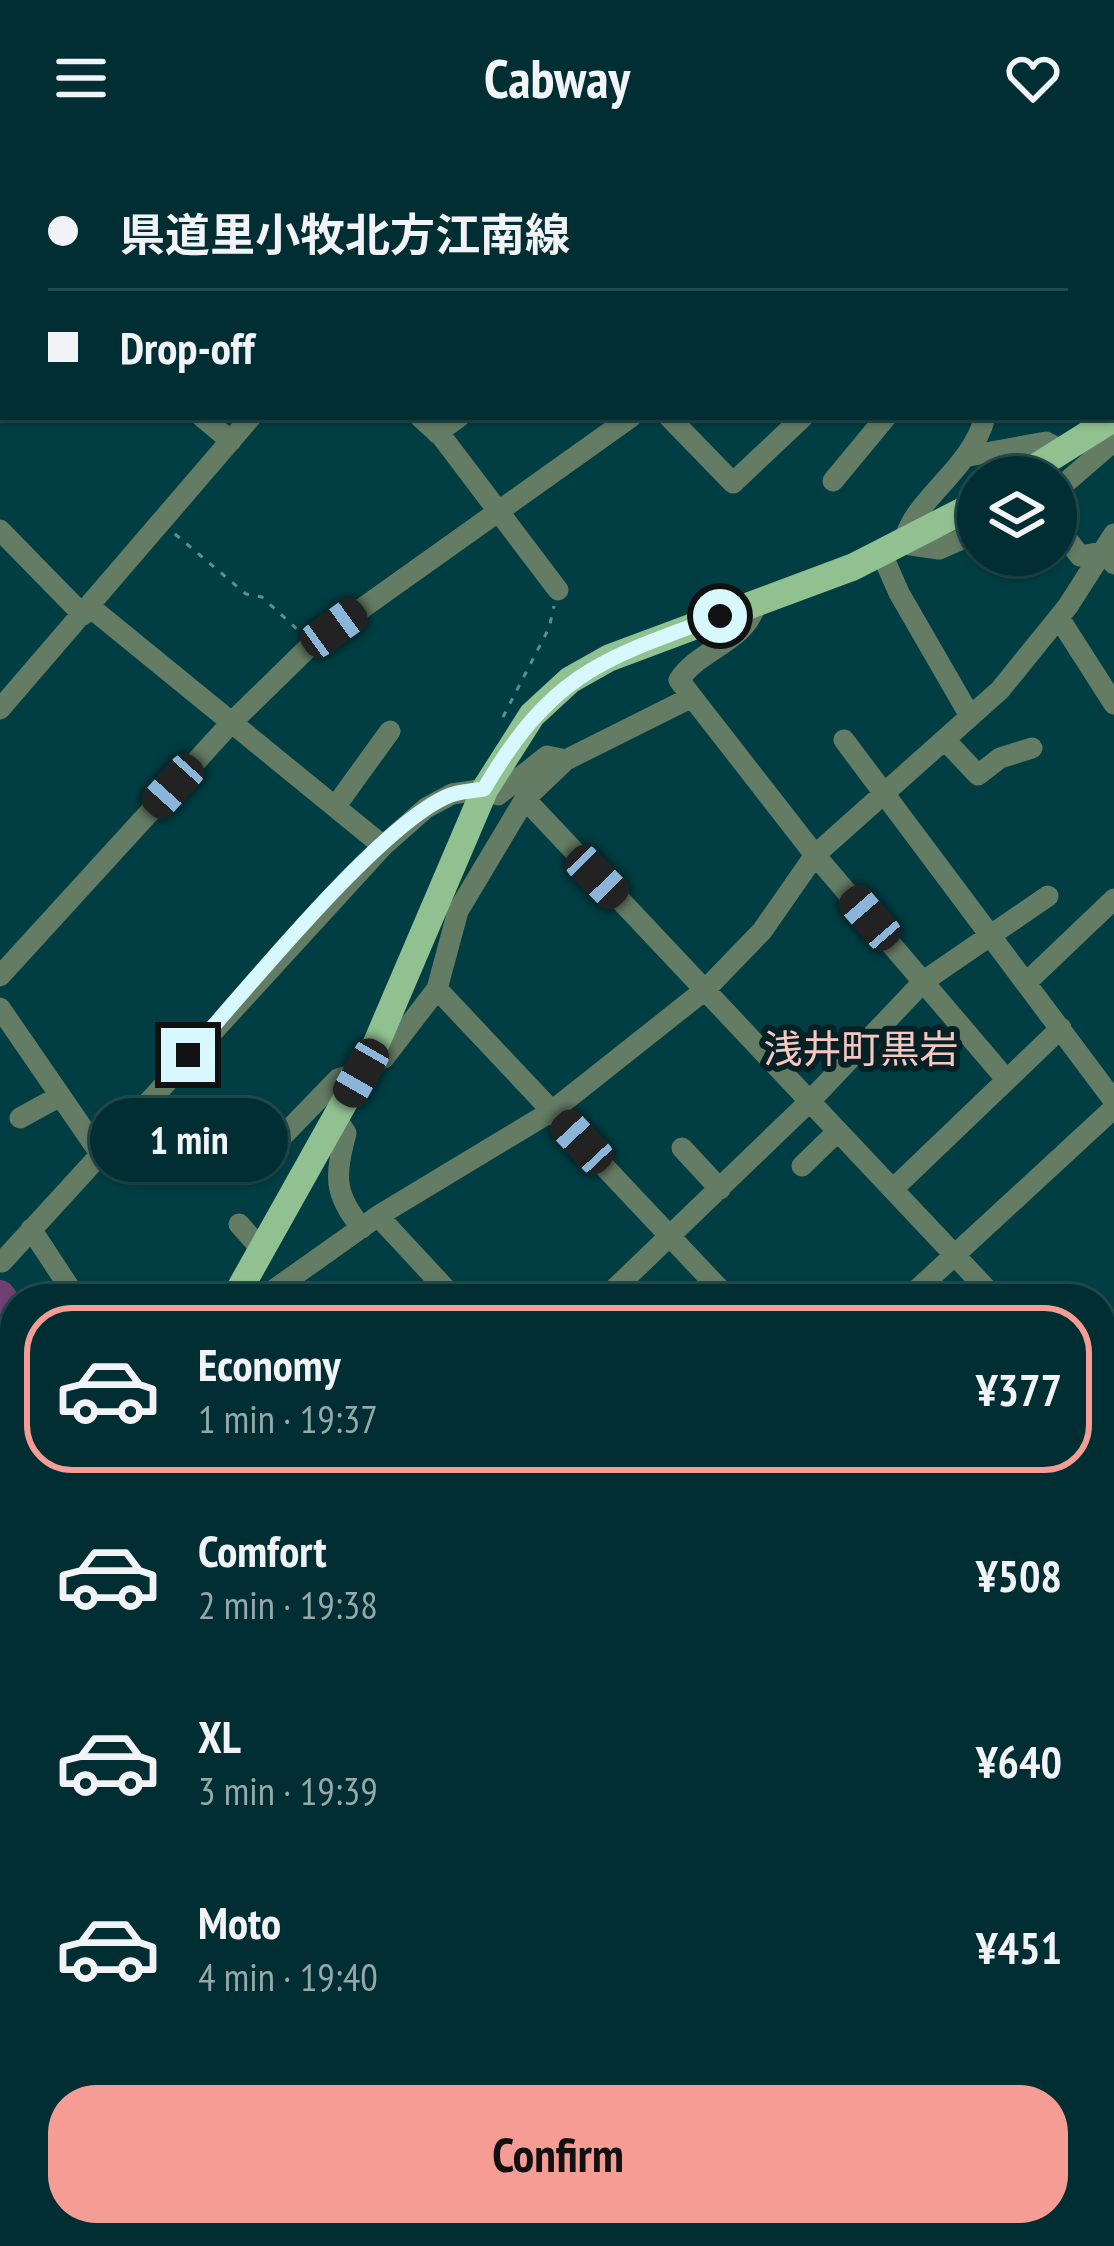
<!DOCTYPE html>
<meta charset="utf-8">
<style>
:root{--surface:#002e32;--page:#0e3a3e;--text:#f1f3f6;--muted:#95a8ac;--line:#224a4d;--accent:#f59c95}
body{margin:0;font-family:"PT Sans Narrow","Noto Sans JP",sans-serif;background:var(--page);color:var(--text);height:100vh;display:flex;flex-direction:column;font-size:45px;white-space:nowrap}
*{box-sizing:border-box;margin:0}
p{font-size:39px;color:var(--muted)}
.icon{flex:none;width:66px;height:66px;fill:none;stroke:currentColor;stroke-width:2;stroke-linecap:round;stroke-linejoin:round}
.map{position:relative;flex:1;overflow:hidden}
.drawer{position:absolute;left:0px;top:1128px;width:1116px;height:963px;display:flex;flex-direction:column;background:var(--surface);border-radius:48px 48px 0 0;box-shadow:0 3px 9px #0004,0 0 0 3px var(--line)}
.drawer>*{flex:none}
.hud{position:absolute;left:0px;top:0px;width:1116px;height:264px;box-shadow:0 3px 9px #0004,0 0 0 3px var(--line);display:grid;align-content:center;height:264px;padding:0 48px;background:var(--surface)}
.controls{position:absolute;left:957px;top:300px;display:grid;gap:24px}
.controls a{display:grid;place-items:center;width:120px;height:120px;border-radius:50%;background:var(--surface);box-shadow:0 3px 9px #0004,0 0 0 3px var(--line);font-size:60px}
.end{position:absolute;width:54px;height:54px;margin:-27px;border:15px solid #d7f9fd;background:#111;box-shadow:0 0 0 6px #111}
.from{border-radius:50%}
.bubble{position:absolute;height:84px;border-radius:42px;background:var(--surface);box-shadow:0 3px 9px #0004,0 0 0 3px var(--line);font-size:39px;font-weight:800;line-height:84px;text-align:center}
.car{position:absolute;width:36px;height:72px;margin:-36px -18px;border-radius:15px;box-shadow:0 0 9px 3px #0007;background:linear-gradient(#222 24%,#8ab4d8 0 40%,#222 0 76%,#8ab4d8 0 86%,#222 0)}
.hud b{display:flex;align-items:center;gap:42px;height:114px;font-size:45px}
.hud b+b{border-top:3px solid var(--line)}
.hud i{width:30px;height:30px;background:var(--text)}
ul{padding:21px 0 0;list-style:none}
li{display:flex;align-items:center;gap:36px;height:168px;margin:0 24px 18px;padding:0 24px;border:6px solid transparent;border-radius:48px}
li div{flex:1}
li b{display:block;font-size:45px}
li em{font-style:normal;font-weight:800}
li.selected{border-color:var(--accent)}
li>.icon{width:108px;height:108px;stroke-width:1.5}
.button{display:flex;gap:24px;margin-top:auto;padding:24px 48px}
.button a{flex:1;height:138px;border-radius:48px;background:var(--accent);color:#111;font-size:48px;font-weight:800;line-height:138px;text-align:center}
header{display:flex;justify-content:space-between;align-items:center;height:156px;padding:0 48px;background:var(--surface);font-size:54px;font-weight:800}
.map>svg:first-child{display:block}
.green{fill:#503d14}
.lines{fill:none;stroke-linecap:round;stroke-linejoin:round}
.river{stroke:#704074;stroke-width:30}
.path{stroke:#5d8f93;stroke-width:3;stroke-dasharray:6 9;stroke-linecap:butt}
.minor{stroke:#657c64;stroke-width:21}
.major{stroke:#91c190;stroke-width:27}
.route{stroke:#d7f9fd;stroke-width:15}
.labels{text-anchor:middle;dominant-baseline:central;stroke-width:12;stroke-linejoin:round;paint-order:stroke}
.quarter-label{font-size:39px;fill:#fac6c1;stroke:#042225}
</style>
<header><svg class="icon" aria-label="menu" viewBox="0 0 24 24"><path d="M4 6h16M4 12h16M4 18h16"/></svg>Cabway<svg class="icon" aria-label="heart" viewBox="0 0 24 24"><path d="M12 20l-8-8c-3-5 5-10 8-4 3-6 11-1 8 4z"/></svg></header>
<div class="map">
<svg width="1114" height="2090" viewBox="0 0 1114 2090">
<rect width="100%" height="100%" fill="#003e43"/>
<path class="green" d="M 182,2076 L 810,2076 L 805,2090 L 181,2090 Z"/>
<g class="lines">
<path class="river" d="M 100,3 L 103,0
M 0,96 L 3,93
M 0,1139 L 15,1160"/>
<path class="path" d="M 87,3 L 90,0
M 0,83 L 3,80
M 0,107 L 3,104
M 175,378 L 246,438 L 262,441 L 298,474
M 503,561 L 549,472 L 554,450
M 1101,1477 L 1114,1443
M 843,2090 L 849,2076
M 898,2090 L 903,2076"/>
<path class="minor" d="M 14,0 L 15,3
M 136,0 L 138,3
M 483,0 L 486,3
M 950,0 L 951,3
M 31,3 L 34,0
M 910,3 L 912,0
M 0,31 L 3,28
M 1113,45 L 1114,44
M 202,261 L 231,285
M 420,261 L 442,281 L 558,434
M 669,261 L 733,327 L 803,261
M 437,277 L 459,261
M 969,300 L 1046,286 L 1063,295
M 833,325 L 886,261
M 1056,335 L 1114,285
M 1056,369 L 1080,400 L 1103,396 L 1114,408
M 0,374 L 83,459
M 978,376 L 939,393 L 904,388 C 910,345 971,315 985,261
M 882,398 L 899,437 L 970,560
M 90,451 L 383,690
M 1059,462 L 1114,548
M 692,541 L 679,524 C 699,493 747,486 756,447
M 0,553 L 251,261
M 844,584 L 1114,945
M 946,585 L 978,619 L 1000,602 L 1032,592
M 566,604 L 525,643 L 996,1143
M 335,651 L 390,575
M 0,820 L 231,567 L 312,488 L 631,261
M 1027,826 L 1114,743
M 437,833 L 729,1143
M 0,852 L 99,996
M 373,895 L 384,902 L 437,833 L 458,755 L 525,643
M 20,962 L 60,940
M 336,962 L 346,977 C 335,1020 333,1038 362,1072
M 271,992 L 338,923 L 361,917
M 682,992 L 720,1033
M 802,1010 L 838,975
M 893,1033 L 1061,872
M 378,1060 L 455,1143
M 239,1068 L 262,1094
M 31,1073 L 77,1143
M 2,1106 L 383,690 L 426,652 L 452,638 L 485,633 L 498,639 L 547,600 L 566,604 L 692,541 L 815,699 L 1006,923
M 261,1143 L 378,1060 L 552,955 L 706,833 L 762,775 L 815,699 L 1000,534 L 1068,450 L 1114,378
M 604,1143 L 810,945 L 924,825 L 1048,740
M 907,1143 L 1114,952
M 1101,1195 L 1114,1189
M 1101,1262 L 1114,1254
M 0,1287 L 15,1280
M 0,1528 L 15,1544
M 0,1719 L 15,1715
M 0,1955 L 15,1952
M 27,2090 L 31,2076
M 110,2090 L 110,2076
M 450,2090 L 451,2076
M 816,2090 L 820,2076"/>
<path class="major" d="M 1020,321 L 1114,262
M 234,1143 L 373,895 L 485,633 L 532,559 L 570,524 L 609,502 L 853,411 L 978,347
M 0,1524 L 15,1495"/>
</g>
<g class="lines">
<path class="route" d="M 188,899 C 245,836 378,670 448,640 C 459,635 473,635 484,633 C 552,518 599,504 720,460"/>
</g>
<g class="labels">
<g class="quarter-label">
<text x="861" y="892">浅井町黒岩</text>
</g>
</g>
</svg>
<div class="controls">
<a><svg class="icon" aria-label="layers" viewBox="0 0 24 24"><path d="M12 4l9 5-9 5-9-5zM3 14l9 5 9-5"/></svg></a>
</div>
<i class="end from" style="left:720px;top:460px"></i>
<i class="end" style="left:188px;top:899px"></i>
<div class="bubble" style="left:90px;top:942px;width:198px">1 min</div>
<i class="car" style="left:334px;top:472px;rotate:54deg"></i>
<i class="car" style="left:173px;top:630px;rotate:222deg"></i>
<i class="car" style="left:597px;top:721px;rotate:136deg"></i>
<i class="car" style="left:870px;top:762px;rotate:319deg"></i>
<i class="car" style="left:361px;top:917px;rotate:210deg"></i>
<i class="car" style="left:582px;top:986px;rotate:317deg"></i>
<div class="hud">
<b><i class="from"></i>県道里小牧北方江南線</b>
<b><i></i>Drop-off</b>
</div>
<section class="drawer">
<ul>
<li class="selected"><svg class="icon" aria-label="car" viewBox="0 0 24 24"><path d="M5 17H2v-5l4-1 3-4h7l3 4 3 1v5h-3M9 17h6M6 11h13"/><circle cx="7" cy="17" r="2"/><circle cx="17" cy="17" r="2"/></svg><div><b>Economy</b><p>1 min · 19:37</p></div><em>¥377</em></li>
<li><svg class="icon" aria-label="car" viewBox="0 0 24 24"><path d="M5 17H2v-5l4-1 3-4h7l3 4 3 1v5h-3M9 17h6M6 11h13"/><circle cx="7" cy="17" r="2"/><circle cx="17" cy="17" r="2"/></svg><div><b>Comfort</b><p>2 min · 19:38</p></div><em>¥508</em></li>
<li><svg class="icon" aria-label="car" viewBox="0 0 24 24"><path d="M5 17H2v-5l4-1 3-4h7l3 4 3 1v5h-3M9 17h6M6 11h13"/><circle cx="7" cy="17" r="2"/><circle cx="17" cy="17" r="2"/></svg><div><b>XL</b><p>3 min · 19:39</p></div><em>¥640</em></li>
<li><svg class="icon" aria-label="car" viewBox="0 0 24 24"><path d="M5 17H2v-5l4-1 3-4h7l3 4 3 1v5h-3M9 17h6M6 11h13"/><circle cx="7" cy="17" r="2"/><circle cx="17" cy="17" r="2"/></svg><div><b>Moto</b><p>4 min · 19:40</p></div><em>¥451</em></li>
</ul>
<div class="button"><a>Confirm</a></div>
</section>
</div>
